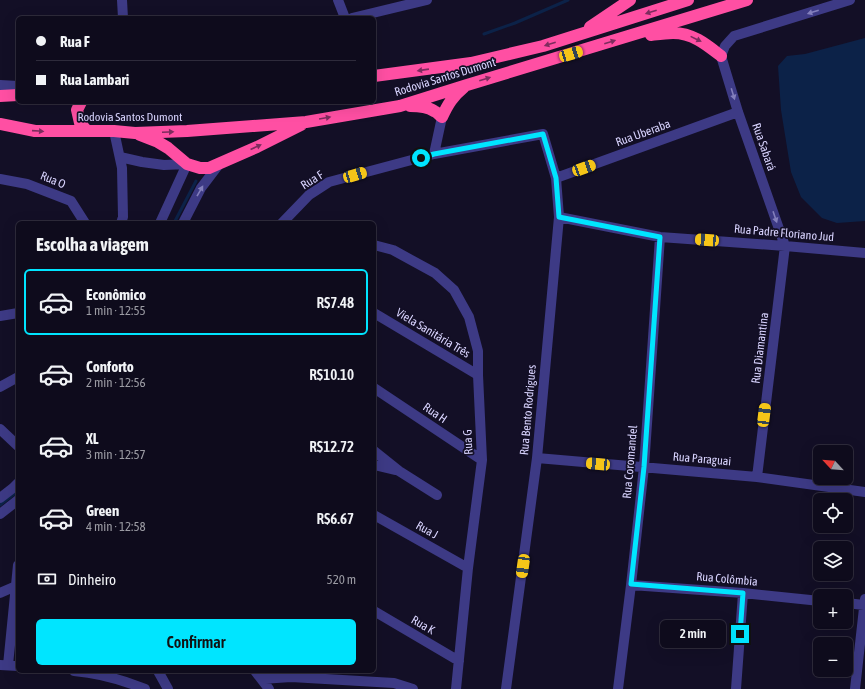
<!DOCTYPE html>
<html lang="pt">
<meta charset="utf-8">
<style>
:root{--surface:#0e0b1c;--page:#1c1929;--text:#f1f3f6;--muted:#9b9ba3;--line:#2e2b3b;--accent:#00e5ff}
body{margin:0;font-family:"Asap Condensed",sans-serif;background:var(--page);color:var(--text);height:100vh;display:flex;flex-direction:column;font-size:15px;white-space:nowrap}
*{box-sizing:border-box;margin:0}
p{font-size:13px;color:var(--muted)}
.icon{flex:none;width:22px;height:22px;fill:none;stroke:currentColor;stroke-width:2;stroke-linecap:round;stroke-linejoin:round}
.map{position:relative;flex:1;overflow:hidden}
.side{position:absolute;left:16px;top:221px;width:360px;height:452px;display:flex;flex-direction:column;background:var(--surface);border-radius:6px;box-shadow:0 4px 16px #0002,0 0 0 1px var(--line)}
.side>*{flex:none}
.guide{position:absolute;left:16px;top:16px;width:360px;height:88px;border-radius:6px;box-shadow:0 4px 16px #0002,0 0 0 1px var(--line);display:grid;align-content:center;height:88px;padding:0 20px;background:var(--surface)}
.needle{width:26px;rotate:296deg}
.fabs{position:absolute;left:813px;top:445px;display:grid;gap:8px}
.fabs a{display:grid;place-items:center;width:40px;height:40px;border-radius:6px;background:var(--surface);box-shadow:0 4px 16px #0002,0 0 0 1px var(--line);font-size:20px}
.end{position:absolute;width:18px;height:18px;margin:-9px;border:5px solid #00e5ff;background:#111;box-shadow:0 0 0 2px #111}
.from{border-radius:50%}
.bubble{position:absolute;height:28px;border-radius:6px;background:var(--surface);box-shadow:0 4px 16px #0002,0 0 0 1px var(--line);font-size:13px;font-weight:600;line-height:28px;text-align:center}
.car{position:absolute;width:12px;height:24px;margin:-12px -6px;border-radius:5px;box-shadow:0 0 3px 1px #0007;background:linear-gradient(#f5c518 24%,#345 0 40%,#f5c518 0 76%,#345 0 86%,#f5c518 0)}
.guide b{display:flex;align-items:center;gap:14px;height:38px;font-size:15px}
.guide b+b{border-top:1px solid var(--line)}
.guide i{width:10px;height:10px;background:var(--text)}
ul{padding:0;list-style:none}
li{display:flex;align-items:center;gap:12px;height:66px;margin:0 8px 6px;padding:0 12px;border:2px solid transparent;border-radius:6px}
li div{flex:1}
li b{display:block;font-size:15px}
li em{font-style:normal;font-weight:600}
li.selected{border-color:var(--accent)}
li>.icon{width:36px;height:36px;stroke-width:1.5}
h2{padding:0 20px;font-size:18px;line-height:48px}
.pay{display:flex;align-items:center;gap:10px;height:44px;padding:0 20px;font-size:15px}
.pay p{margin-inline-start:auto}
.action{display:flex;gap:8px;margin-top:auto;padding:8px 20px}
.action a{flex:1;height:46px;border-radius:6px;background:var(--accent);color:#111;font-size:16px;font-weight:600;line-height:46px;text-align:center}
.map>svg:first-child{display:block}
.water{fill:#0c2248}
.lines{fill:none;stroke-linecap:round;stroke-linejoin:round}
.stream{stroke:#0c2248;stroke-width:3}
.minor{stroke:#3d3a85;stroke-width:10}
.highway{stroke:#ff4fa3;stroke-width:12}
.oneway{fill:#7d2c5e}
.oneway2{fill:#837fbc}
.route{stroke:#00e5ff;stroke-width:5}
.labels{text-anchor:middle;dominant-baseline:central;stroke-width:3.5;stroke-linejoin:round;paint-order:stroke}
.street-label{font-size:12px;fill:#d9d4ff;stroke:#130f26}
</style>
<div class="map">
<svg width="865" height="689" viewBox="0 0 865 689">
<rect width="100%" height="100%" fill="#130f26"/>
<path class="water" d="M 865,38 L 865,221 L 837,223 L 822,218 L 801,197 L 791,172 L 781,110 L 778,66 L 787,56 L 805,54 Z"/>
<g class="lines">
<path class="stream" d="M 484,34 L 515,23 L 568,0
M 174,223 L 196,181
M 0,505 L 18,491"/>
<path class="minor" d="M 122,0 L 123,18
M 338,0 L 345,18
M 352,18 L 427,0
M 0,85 L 18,86
M 114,131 L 122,168 L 123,217 L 121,223
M 434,154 L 442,117
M 120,157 L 142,162 L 164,165 L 187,164 L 160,223
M 556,178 L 738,112
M 0,179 L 27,184 L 71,201 L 85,223
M 559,217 L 660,237 L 785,246 L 865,253
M 183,223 L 201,188 L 220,163
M 282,223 L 309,195 L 329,182 L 434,154 L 543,134 L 556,178 L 559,217 L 537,458 L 506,689
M 374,245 L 393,250 L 435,273 L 454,290 L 469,317 L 478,351 L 478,375 L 482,460 L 468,568 L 456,689
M 374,313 L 478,375
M 0,316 L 18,313
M 0,387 L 18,377
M 374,388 L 482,460
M 0,429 L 18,446
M 374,451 L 399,471 L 437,495
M 537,458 L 757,477 L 865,492
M 374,465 L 395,470
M 757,477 L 785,246 L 738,112 L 721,56 L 725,46 L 734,36 L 850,0
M 0,498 L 13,488 L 18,483
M 0,514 L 18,500
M 374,515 L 468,568
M 631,585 L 743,593 L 820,601
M 0,593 L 16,586 L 18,587
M 846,603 L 864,605
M 374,611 L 459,661
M 0,665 L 18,666
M 8,665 L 18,565
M 74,671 C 98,673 123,680 145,689
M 158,671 L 168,689
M 255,671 L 269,689
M 262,679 L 291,677 L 394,683 L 413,689
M 618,689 L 631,585 L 644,467 L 660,237
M 736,689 L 743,593
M 855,689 L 865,599"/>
<path class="highway" d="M 590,27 L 630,0
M 651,35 C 659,34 666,33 673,33 C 693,33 707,45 721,56
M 374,76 L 471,63 L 543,46 L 688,0
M 0,96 L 18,95
M 81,102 L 77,110 L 80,123 L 87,131
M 410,106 C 417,106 427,106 434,111 C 437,112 439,115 442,117 C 448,104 453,96 464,87
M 0,124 L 35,131 L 114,131 L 135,133 L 187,131 L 306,122 L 400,106 L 467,85 L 747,0
M 140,135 L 158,142 L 168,148 L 187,164 L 200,168 L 209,168 L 257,147 L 301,125"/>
</g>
<defs><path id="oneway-solid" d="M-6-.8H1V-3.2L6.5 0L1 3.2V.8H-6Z"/></defs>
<g class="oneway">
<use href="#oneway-solid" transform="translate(651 12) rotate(162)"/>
<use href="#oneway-solid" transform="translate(696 39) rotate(26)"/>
<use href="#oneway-solid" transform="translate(610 42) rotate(-17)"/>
<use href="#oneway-solid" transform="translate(550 44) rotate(163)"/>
<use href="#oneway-solid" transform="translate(423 70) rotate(172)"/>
<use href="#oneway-solid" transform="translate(485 79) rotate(-17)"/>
<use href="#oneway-solid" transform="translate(325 118) rotate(-10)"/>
<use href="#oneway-solid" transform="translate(38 131) rotate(4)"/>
<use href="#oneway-solid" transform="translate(168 132) rotate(-2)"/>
<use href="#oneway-solid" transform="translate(256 147) rotate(-25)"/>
</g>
<g class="oneway2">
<use href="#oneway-solid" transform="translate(813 12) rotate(163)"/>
<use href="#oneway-solid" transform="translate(733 94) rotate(73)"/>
<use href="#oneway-solid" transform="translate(200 191) rotate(-60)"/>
<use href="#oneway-solid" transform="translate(775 217) rotate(71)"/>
</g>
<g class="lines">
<path class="route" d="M 421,158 L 434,154 L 543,134 L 556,178 L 559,217 L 660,237 L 644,467 L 631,584 L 743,593 L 740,634"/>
</g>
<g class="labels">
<g class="street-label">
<text transform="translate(445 77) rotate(-17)">Rodovia Santos Dumont</text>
<text x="130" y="117">Rodovia Santos Dumont</text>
<text transform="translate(643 133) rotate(-20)">Rua Uberaba</text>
<text transform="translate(764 147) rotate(71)">Rua Sabará</text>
<text transform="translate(53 180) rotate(22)">Rua O</text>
<text transform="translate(312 180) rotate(-32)">Rua F</text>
<text transform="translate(784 233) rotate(5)">Rua Padre Floriano Jud</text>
<text transform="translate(433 333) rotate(31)">Viela Sanitária Três</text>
<text transform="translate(760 348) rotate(-83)">Rua Diamantina</text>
<text transform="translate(528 410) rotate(-85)">Rua Bento Rodrigues</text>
<text transform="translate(435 413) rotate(34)">Rua H</text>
<text transform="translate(468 442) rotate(-93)">Rua G</text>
<text transform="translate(702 459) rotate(5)">Rua Paraguai</text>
<text transform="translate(630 462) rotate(-85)">Rua Coromandel</text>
<text transform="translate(427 530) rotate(29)">Rua J</text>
<text transform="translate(727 579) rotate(5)">Rua Colômbia</text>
<text transform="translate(423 625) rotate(30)">Rua K</text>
</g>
</g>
</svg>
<div class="fabs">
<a><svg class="needle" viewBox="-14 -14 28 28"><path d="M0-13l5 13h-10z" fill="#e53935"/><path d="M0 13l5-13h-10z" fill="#9b9ba3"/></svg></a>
<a><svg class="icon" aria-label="locate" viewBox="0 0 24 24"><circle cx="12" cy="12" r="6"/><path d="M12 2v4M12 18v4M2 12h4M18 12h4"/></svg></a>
<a><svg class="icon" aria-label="layers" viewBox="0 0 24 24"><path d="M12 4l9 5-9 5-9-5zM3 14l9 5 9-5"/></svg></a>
<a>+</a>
<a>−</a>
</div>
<i class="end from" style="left:421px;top:158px"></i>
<i class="end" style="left:740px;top:634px"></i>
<div class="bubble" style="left:660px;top:620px;width:66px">2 min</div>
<i class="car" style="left:571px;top:54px;rotate:73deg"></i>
<i class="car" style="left:584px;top:168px;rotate:70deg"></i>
<i class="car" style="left:355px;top:175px;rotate:74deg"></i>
<i class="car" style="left:707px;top:240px;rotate:274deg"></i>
<i class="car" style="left:764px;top:415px;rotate:7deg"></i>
<i class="car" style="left:598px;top:464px;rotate:275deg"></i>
<i class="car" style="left:523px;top:566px;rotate:188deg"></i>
<div class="guide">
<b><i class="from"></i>Rua F</b>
<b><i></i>Rua Lambari</b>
</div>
<section class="side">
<h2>Escolha a viagem</h2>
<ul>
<li class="selected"><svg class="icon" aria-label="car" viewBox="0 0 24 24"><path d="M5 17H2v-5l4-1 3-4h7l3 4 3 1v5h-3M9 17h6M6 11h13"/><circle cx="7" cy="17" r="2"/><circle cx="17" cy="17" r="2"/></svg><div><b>Econômico</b><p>1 min · 12:55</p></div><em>R$7.48</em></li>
<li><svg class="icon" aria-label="car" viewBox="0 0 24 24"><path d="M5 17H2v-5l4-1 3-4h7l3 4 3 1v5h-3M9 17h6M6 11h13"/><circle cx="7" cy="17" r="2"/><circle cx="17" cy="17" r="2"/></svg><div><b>Conforto</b><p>2 min · 12:56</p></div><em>R$10.10</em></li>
<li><svg class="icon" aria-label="car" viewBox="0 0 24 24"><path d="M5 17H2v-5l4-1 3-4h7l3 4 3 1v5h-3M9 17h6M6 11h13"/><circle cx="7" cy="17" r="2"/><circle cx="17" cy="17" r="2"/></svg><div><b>XL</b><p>3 min · 12:57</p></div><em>R$12.72</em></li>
<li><svg class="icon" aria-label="car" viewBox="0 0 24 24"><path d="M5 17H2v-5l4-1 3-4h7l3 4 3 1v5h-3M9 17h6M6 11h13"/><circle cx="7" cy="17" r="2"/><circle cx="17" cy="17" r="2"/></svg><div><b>Green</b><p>4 min · 12:58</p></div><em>R$6.67</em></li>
</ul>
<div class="pay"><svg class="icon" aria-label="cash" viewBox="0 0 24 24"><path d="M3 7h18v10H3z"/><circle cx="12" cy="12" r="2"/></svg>Dinheiro<p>520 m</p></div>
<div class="action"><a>Confirmar</a></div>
</section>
</div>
